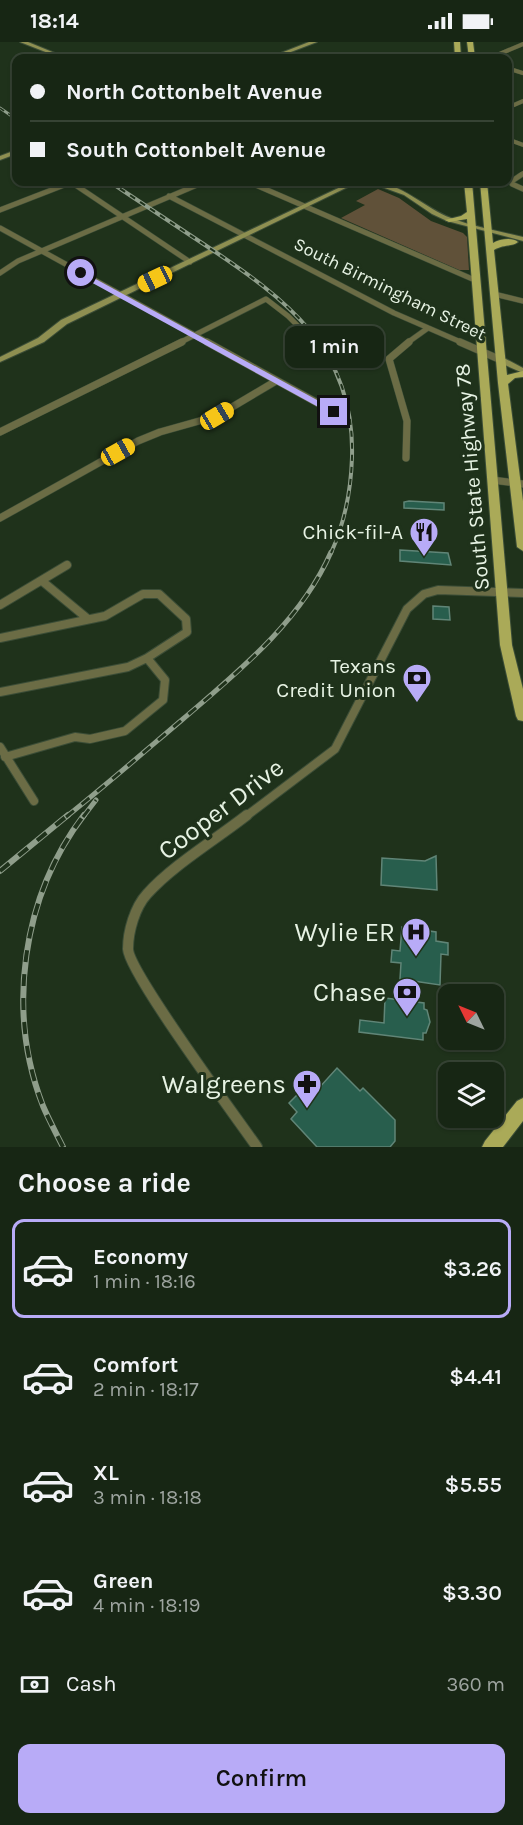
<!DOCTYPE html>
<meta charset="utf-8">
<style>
:root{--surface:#172614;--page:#202e1d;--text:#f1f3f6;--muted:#9ea5a0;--line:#364334;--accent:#b8abf7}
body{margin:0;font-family:Karla,sans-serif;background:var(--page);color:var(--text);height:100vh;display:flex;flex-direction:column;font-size:22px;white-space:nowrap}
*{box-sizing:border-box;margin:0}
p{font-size:20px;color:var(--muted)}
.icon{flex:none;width:33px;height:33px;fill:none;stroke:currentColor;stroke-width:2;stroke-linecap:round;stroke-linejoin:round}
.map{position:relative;height:1105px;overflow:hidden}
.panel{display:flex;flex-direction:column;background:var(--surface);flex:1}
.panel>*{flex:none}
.guide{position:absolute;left:12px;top:12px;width:500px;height:132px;border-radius:12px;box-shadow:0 2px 4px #0004,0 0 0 2px var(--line);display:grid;align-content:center;height:132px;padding:0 18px;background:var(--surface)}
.needle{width:39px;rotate:313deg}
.fabs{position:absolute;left:438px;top:942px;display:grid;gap:12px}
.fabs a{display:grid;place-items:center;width:66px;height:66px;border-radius:12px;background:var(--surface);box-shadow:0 2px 4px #0004,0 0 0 2px var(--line);font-size:30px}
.end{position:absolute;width:27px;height:27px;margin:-14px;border:8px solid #b8abf7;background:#111;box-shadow:0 0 0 3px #111}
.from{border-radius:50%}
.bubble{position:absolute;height:42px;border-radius:12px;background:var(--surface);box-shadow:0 2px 4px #0004,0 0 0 2px var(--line);font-size:20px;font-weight:600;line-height:42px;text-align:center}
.car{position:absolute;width:18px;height:36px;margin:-18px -9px;border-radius:8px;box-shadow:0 0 4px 2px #0007;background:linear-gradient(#f5c518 24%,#345 0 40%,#f5c518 0 76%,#345 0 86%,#f5c518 0)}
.guide b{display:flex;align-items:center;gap:21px;height:57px;font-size:22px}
.guide b+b{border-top:2px solid var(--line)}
.guide i{width:15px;height:15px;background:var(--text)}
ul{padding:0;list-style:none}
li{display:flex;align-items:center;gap:18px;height:99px;margin:0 12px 9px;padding:0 6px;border:3px solid transparent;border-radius:12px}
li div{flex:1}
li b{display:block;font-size:22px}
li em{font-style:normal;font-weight:600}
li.active{border-color:var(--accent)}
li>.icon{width:54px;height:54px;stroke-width:1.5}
h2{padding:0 18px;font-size:27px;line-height:72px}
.pay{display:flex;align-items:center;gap:15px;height:66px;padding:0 18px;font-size:22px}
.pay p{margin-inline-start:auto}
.action{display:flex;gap:12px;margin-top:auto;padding:12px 18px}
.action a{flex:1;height:69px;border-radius:12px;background:var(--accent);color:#111;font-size:24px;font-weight:600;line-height:69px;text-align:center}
.status{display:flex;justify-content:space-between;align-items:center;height:42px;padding:0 30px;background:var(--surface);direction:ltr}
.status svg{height:16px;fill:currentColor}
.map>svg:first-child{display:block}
.green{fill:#605139}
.building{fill:#285e4d;stroke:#608577;stroke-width:1.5}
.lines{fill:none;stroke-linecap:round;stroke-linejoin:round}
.street-far4-casing{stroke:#3b4d37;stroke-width:4.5}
.street-far3-casing{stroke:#3b4d37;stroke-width:6}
.street-far2-casing{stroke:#3b4d37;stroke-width:8}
.street-far1-casing{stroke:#3b4d37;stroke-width:10}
.street-casing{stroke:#3b4d37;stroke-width:12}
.secondary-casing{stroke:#3b4d37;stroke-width:2}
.primary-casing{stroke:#3b4d37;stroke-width:2}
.street-far4{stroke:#6b6c45;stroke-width:4}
.street-far3{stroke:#6b6c45;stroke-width:5}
.street-far2{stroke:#6b6c45;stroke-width:7}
.street-far1{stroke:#6b6c45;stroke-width:8}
.street{stroke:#6b6c45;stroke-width:10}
.secondary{fill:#8e8f51;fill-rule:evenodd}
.primary{fill:#aaaa58;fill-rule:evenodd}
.rail-far3-casing{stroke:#8f9e8b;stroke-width:3}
.rail-far2-casing{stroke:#8f9e8b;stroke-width:4}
.rail-far1-casing{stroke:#8f9e8b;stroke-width:5}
.rail-casing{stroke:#8f9e8b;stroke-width:6}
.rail-far3{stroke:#1f321b;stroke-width:1.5;stroke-dasharray:5;stroke-linecap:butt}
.rail-far2{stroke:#1f321b;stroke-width:2;stroke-dasharray:6;stroke-linecap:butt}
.rail-far1{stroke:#1f321b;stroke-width:3;stroke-dasharray:10;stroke-linecap:butt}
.rail{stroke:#1f321b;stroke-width:4;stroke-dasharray:12;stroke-linecap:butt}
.route{fill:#b8abf7}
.labels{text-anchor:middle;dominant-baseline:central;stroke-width:6;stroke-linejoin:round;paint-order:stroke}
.far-street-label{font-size:18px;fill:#e7f3e4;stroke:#1f321b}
.street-label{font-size:21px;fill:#e7f3e4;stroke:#1f321b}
.poi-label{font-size:21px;fill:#e7f3e4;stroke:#1f321b;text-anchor:end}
.near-street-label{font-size:26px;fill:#e7f3e4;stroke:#1f321b}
.near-poi-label{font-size:26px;fill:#e7f3e4;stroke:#1f321b;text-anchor:end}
</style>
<div class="status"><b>18:14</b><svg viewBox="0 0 49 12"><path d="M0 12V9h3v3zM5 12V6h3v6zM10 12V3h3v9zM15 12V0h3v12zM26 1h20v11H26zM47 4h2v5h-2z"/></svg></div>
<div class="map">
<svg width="523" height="1105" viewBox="0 0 523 1105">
<rect width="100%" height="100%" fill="#1f321b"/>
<path class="green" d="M 378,147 L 399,156 L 431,179 L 463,191 L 467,195 L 469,228 L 459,228 L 341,176 L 365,163 L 356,159 Z"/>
<path class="building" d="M 409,459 L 444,461 L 444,468 L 404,466 L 404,460 Z
M 400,508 L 448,511 L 451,523 L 400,519 Z
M 433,564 L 449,565 L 450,578 L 433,577 Z
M 436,814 L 437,848 L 381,843 L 382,816 L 425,819 Z
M 402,885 L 436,890 L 436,899 L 448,901 L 448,913 L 441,912 L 440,943 L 400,937 L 401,921 L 391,920 L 392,908 L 400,909 Z
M 385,956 L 424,961 L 424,967 L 427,968 L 430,980 L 426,991 L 423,991 L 423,998 L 359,990 L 360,978 L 384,981 Z
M 337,1026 L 360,1049 L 363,1046 L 395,1078 L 395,1099 L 390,1105 L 317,1105 L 291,1077 L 297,1070 L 289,1061 L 301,1049 L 309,1057 Z"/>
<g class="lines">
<g class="street-far4-casing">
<path id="street-far4" d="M 490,16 L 523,2
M 507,26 L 523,31
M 507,66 L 523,59
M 507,97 L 523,103
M 519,134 L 523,131"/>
</g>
<g class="street-far3-casing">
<path id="street-far3" d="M 521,133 L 512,139 L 512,142 L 523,147
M 71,140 L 190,220
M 249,140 L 477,239
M 169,154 L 394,271 L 463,301
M 0,168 L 72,140
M 0,186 L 209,301
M 0,231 L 18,219 L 204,140
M 494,252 L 523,259
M 179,301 L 266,257 L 288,274 L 311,297
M 407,301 L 428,286"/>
</g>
<g class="street-far2-casing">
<path id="street-far2" d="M 207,300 L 334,370
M 460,300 L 501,318
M 0,390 L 182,300
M 406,416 L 407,379 L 389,317 L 409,300
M 492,438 L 523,442
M 0,476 L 138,399 L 160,390 L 217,374 L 276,339"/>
</g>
<g class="street-far1-casing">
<path id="street-far1" d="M 42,539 L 88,577
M 0,563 L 67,523
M 0,596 L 105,574 L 143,552 L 159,552 L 186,577 L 187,590 L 147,616 L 165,638 L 163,658 L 125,689 L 90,697 L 75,695 L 5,715
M 0,650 L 128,625 L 147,616
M 0,705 L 34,759
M 245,775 L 335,707 L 407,567 L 424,552 L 438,548 L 523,551"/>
</g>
<g class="street-casing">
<path id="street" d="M 247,773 C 215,798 173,823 147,852 C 135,865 128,889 128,907 C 129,931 237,1076 257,1105"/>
</g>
<g class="secondary-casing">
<path id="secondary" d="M 20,0 L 28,0 L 67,16 L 61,16 Z
M 309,0 L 317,0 L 275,16 L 268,16 Z
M 16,108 L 16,112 L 0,118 L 0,114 Z
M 351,140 L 358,140 L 67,282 L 44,300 L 0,320 L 0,315 L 38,296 L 61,278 Z
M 368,140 C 398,137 425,167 451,176 C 474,185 499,189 523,195 L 523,199 L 447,179 L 432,172 L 404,153 Z
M 498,316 L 504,316 L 523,326 L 523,331 L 498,320 Z"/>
</g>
<g class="primary-casing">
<path id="primary" d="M 454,0 L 460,0 L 461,16 L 455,16 Z
M 467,0 L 473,0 L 475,16 L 469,16 Z
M 464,140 L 472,140 L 512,603 L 523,647 L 523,679 L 518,678 L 516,674 L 500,603 L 467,177 L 449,180 L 445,178 L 461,174 L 467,170 Z
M 480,140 L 487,140 L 493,201 C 500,197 512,195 518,200 C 512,205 503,202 494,208 L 507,333 L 523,329 L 523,335 L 515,336 L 508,342 L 523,459 L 523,509 L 517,505 L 498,341 Z
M 523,1056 L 523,1079 L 503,1105 L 482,1105 L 485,1099 L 517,1059 Z"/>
</g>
<use href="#street-far4" class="street-far4"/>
<use href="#street-far3" class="street-far3"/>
<use href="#street-far2" class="street-far2"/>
<use href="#street-far1" class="street-far1"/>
<use href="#street" class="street"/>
<use href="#secondary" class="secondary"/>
<use href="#primary" class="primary"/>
<g class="rail-far3-casing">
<path id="rail-far3" d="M 0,66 L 16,77"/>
</g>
<g class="rail-far2-casing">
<path id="rail-far2" d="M 110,140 C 142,161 173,182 205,203 C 286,257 355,307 352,415 C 351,449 345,480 331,511"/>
</g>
<g class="rail-far1-casing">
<path id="rail-far1" d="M 66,775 C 106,743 144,710 183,677 C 239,629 301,579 331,510
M 83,775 L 96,758"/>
</g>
<g class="rail-casing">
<path id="rail" d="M 0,829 L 68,773
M 63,1105 C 56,1091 49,1078 43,1064 C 6,969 22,854 84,773"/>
</g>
<use href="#rail-far3" class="rail-far3"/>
<use href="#rail-far2" class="rail-far2"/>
<use href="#rail-far1" class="rail-far1"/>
<use href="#rail" class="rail"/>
</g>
<path class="route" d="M 81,229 L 337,369 L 338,370 L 331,372 L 78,233 Z"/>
<defs>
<g id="restaurant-pin" transform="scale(1.5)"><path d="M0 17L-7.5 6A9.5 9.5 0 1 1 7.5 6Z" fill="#b8abf7" stroke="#1f321b"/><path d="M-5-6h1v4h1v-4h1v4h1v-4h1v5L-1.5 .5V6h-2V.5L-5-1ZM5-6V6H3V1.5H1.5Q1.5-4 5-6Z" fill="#111"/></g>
<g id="bank-pin" transform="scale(1.5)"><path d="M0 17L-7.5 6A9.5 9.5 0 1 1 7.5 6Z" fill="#b8abf7" stroke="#1f321b"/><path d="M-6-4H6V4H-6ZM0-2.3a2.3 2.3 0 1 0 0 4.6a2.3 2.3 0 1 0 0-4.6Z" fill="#111"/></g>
<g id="hospital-pin" transform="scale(1.5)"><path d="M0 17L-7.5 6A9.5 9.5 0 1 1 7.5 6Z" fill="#b8abf7" stroke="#1f321b"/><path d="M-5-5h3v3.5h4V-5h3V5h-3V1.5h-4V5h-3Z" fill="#111"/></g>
<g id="pharmacy-pin" transform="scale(1.5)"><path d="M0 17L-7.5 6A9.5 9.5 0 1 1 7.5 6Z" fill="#b8abf7" stroke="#1f321b"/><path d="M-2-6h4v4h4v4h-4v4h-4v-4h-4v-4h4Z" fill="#111"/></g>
</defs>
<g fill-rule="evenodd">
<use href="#restaurant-pin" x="424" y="490"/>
<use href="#bank-pin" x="417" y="636"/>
<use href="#hospital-pin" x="416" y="890"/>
<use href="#bank-pin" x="407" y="950"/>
<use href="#pharmacy-pin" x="307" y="1042"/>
</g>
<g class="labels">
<g class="far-street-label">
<text transform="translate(390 247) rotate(26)">South Birmingham Street</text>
</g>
<g class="street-label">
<text transform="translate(472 435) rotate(-95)">South State Highway 78</text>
</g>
<g class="poi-label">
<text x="403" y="490">Chick-fil-A</text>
<text x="396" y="624">Texans<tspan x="396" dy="24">Credit Union</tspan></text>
</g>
<g class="near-street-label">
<text transform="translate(221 767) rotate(-37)">Cooper Drive</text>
</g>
<g class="near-poi-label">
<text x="395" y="890">Wylie ER</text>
<text x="386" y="950">Chase</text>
<text x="286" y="1042">Walgreens</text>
</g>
</g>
</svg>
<div class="fabs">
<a><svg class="needle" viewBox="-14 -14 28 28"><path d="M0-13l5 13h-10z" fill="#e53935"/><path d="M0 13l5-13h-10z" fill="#9ea5a0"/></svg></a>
<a><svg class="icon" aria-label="layers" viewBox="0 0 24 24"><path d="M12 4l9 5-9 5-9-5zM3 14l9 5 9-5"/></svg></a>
</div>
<i class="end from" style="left:81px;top:231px"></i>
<i class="end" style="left:334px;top:370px"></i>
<div class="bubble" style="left:285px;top:284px;width:99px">1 min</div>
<i class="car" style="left:155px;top:237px;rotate:245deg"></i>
<i class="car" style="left:217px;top:374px;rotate:59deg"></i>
<i class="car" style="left:118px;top:410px;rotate:61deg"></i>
<div class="guide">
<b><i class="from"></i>North Cottonbelt Avenue</b>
<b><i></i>South Cottonbelt Avenue</b>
</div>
</div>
<section class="panel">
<h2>Choose a ride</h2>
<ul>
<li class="active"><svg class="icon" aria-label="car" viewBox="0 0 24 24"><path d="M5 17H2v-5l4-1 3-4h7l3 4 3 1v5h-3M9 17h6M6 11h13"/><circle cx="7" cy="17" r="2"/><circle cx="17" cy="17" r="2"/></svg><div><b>Economy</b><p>1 min · 18:16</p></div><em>$3.26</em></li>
<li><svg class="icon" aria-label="car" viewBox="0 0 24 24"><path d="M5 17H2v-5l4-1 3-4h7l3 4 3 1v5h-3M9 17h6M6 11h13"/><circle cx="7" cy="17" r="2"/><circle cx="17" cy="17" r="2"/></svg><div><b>Comfort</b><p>2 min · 18:17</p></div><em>$4.41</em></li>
<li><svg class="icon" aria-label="car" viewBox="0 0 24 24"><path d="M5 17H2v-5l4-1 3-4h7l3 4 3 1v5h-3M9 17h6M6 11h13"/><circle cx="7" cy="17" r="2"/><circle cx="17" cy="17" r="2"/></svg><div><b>XL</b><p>3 min · 18:18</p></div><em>$5.55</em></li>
<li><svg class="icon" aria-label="car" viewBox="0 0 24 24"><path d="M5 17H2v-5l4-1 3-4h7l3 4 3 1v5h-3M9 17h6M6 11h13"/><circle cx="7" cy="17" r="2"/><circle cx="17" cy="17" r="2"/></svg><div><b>Green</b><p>4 min · 18:19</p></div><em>$3.30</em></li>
</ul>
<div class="pay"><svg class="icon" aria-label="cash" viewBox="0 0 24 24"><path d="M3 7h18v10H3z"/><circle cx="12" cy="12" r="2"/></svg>Cash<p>360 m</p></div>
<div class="action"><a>Confirm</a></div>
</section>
